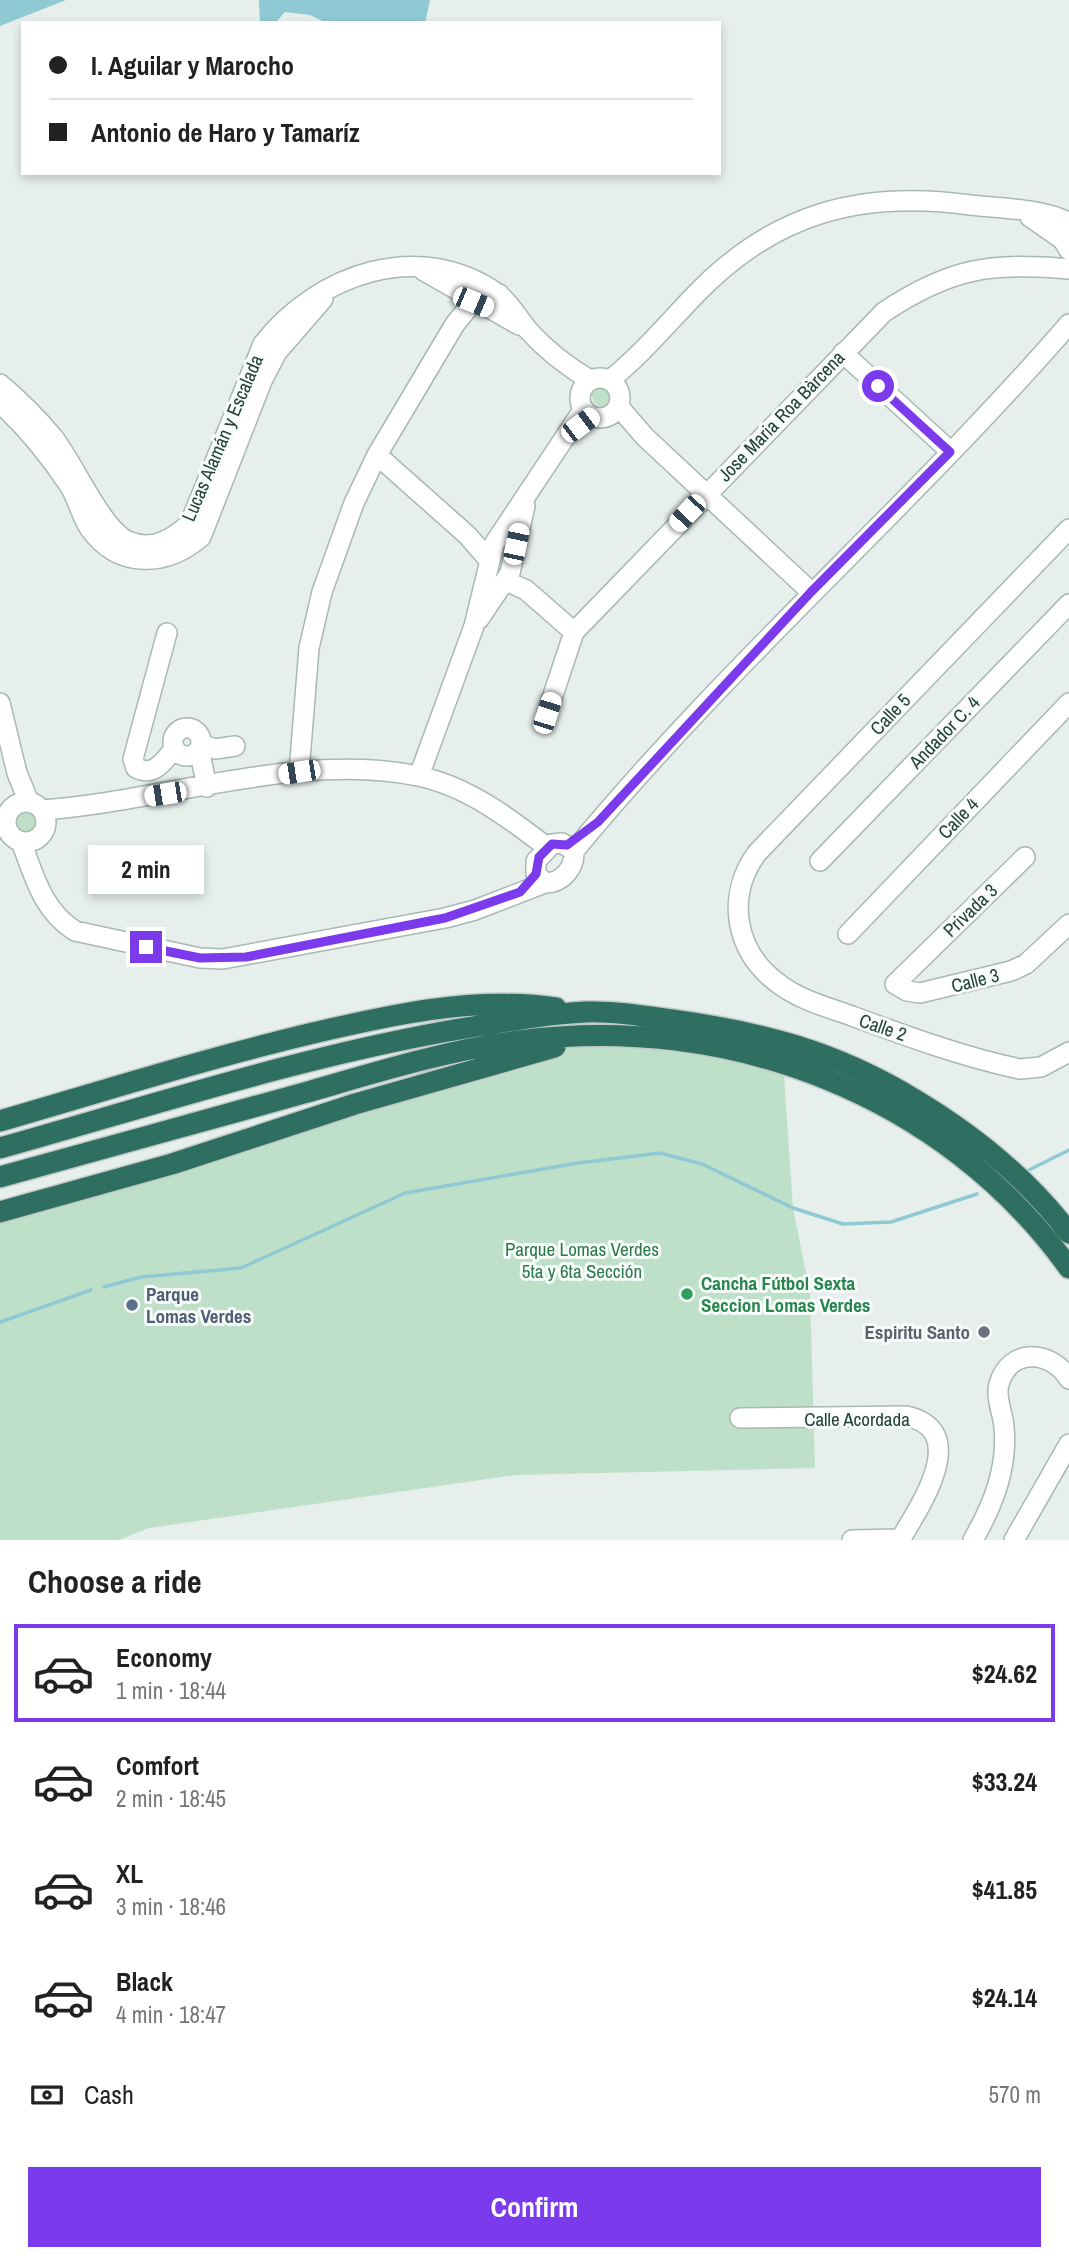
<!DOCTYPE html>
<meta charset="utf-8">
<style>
:root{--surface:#fff;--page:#f6f6f6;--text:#222;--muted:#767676;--line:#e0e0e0;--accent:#7c3aed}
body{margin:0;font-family:"Archivo Narrow",sans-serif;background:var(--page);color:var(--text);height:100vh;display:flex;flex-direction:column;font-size:26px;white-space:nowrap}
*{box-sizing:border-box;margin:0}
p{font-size:23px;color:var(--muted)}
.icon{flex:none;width:38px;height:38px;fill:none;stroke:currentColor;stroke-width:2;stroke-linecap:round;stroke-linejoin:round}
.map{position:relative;height:1540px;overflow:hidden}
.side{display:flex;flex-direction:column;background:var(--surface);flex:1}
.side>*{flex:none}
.hud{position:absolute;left:21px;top:21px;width:700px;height:154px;border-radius:0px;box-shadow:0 4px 10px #0003;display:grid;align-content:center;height:154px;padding:0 28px;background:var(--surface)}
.end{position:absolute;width:32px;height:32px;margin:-16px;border:9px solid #7c3aed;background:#fff;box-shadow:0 0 0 4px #fff}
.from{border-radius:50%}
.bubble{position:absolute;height:49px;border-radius:0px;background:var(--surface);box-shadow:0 4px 10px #0003;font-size:23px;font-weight:700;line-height:49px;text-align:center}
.car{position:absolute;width:21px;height:42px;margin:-21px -10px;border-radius:9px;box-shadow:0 0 5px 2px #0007;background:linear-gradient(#fff 24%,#345 0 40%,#fff 0 76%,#345 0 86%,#fff 0)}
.hud b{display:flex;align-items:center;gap:24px;height:66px;font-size:26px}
.hud b+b{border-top:2px solid var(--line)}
.hud i{width:18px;height:18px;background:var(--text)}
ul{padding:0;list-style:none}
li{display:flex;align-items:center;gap:21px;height:98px;margin:0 14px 10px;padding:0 14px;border:4px solid transparent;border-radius:0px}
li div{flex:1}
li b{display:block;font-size:26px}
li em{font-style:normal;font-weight:700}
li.current{border-color:var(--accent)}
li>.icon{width:63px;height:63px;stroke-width:1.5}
h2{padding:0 28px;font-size:32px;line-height:84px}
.pay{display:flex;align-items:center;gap:18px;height:77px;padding:0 28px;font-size:26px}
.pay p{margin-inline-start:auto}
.primary-button{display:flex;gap:14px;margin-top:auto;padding:14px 28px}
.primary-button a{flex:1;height:80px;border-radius:0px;background:var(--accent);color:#fff;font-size:28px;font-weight:700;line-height:80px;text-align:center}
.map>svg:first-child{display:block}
.green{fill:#bfe0c8}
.water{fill:#8ec9d4}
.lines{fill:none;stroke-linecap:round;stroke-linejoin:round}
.stream{stroke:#8ec9d4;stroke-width:3.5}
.minor-casing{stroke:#a8b8b2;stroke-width:22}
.highway-casing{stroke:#c2cac8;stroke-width:24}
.minor{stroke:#fff;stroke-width:19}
.highway{stroke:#2f6f62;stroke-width:21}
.route{stroke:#7c3aed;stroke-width:9}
.leisure-dot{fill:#2e9e5b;stroke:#f7fbf9;stroke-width:2.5}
.service-dot{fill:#5c6f8a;stroke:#f7fbf9;stroke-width:2.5}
.worship-dot{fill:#6b7280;stroke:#f7fbf9;stroke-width:2.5}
.labels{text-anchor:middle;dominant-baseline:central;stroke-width:6;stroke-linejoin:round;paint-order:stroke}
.street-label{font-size:19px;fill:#24423a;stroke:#f7fbf9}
.park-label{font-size:19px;fill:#2d7a4b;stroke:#f7fbf9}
.leisure-label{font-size:19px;font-weight:bold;fill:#27864d;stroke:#f7fbf9;text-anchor:start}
.service-label{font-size:19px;font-weight:bold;fill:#4e5e75;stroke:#f7fbf9;text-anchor:start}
.worship-label{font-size:19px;font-weight:bold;fill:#5b616d;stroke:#f7fbf9;text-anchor:end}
</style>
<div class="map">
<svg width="1069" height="1540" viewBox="0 0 1069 1540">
<rect width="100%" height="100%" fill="#e6efeb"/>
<path class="green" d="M592 394a14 14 0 1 1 28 0a14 14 0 1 1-28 0Z
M7 824a19 19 0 1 1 38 0a19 19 0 1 1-38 0Z
M 586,1038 L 783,1061 L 793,1208 L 810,1293 L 815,1468 L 516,1475 L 149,1528 L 119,1540 L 0,1540 L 0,1213 Z"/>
<path class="water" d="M 0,0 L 66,0 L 0,26 Z
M 259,0 L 430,0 L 425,23 L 327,23 L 310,15 L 285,12 L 275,23 L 260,23 Z"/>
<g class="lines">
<path class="stream" d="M 1023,1173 L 1069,1150
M 104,1287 L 141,1277 L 241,1268 L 405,1193 L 578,1163 L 660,1153 L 702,1164 L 793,1208 L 843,1224 L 891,1222 L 977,1194
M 0,1322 L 91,1290"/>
<g class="minor-casing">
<path id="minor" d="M 1030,217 L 1063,240 L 1069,250
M 424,271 L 519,325
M 843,353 L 950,451
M580 398a20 20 0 1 1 40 0a20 20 0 1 1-40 0Z
M 610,380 C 642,354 667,324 696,294 C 774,213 861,190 970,205 C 997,208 1048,209 1069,223
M 0,384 C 19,400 37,418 53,437 C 73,462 102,530 128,541 C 152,552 173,539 190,523 L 263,344 C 317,274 420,238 498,294 C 510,303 518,318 528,330 C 546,350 568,367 590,380
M 0,403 C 26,427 49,455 69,485 C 78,499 81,516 90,529 C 119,569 166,567 201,537 L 262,381 L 277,352 L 323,299
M 619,407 L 645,437 L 811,592
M 377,455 L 467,535 L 489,560
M 1069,529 L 757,853 C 725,897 735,952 779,984 C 800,1000 827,1007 852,1016 C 906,1036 963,1057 1020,1069 L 1041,1067 L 1069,1052
M 506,581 L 526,590 L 574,632
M 479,619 L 510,573 L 525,506
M 167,633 L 133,759 L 136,768 C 154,777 163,762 174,749
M 0,703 L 17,773 L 29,802
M 547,713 L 574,632 L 884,312 C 950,268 991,262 1069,269
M173 742a14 14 0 1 1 28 0a14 14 0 1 1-28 0Z
M 201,744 L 215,749 L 235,746
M 199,749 L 207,787
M 299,772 L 309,648 L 322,592 L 354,503 L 377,455 L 455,324 L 473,302 L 499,294
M 419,776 L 474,626 L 494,544 L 583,410
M6 822a20 20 0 1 1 40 0a20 20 0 1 1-40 0Z
M 42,810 C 161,802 301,751 418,776 C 467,786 509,818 548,848
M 21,842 C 35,877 42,910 75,931 L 200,958 L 223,959 L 445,918 L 475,910 L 545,883
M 562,843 L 574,851 C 575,868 562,883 545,883 L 536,874 L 536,861 L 552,844 Z
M 574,851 C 727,665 911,506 1069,324
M 1025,857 L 895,984 L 907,991 L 920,993 L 1011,971 L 1026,964 L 1069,924
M 820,861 L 1069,604
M 848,934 L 1069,703
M 740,1418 L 906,1416 C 972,1430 920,1506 900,1540
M 852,1540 L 901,1539
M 973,1540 C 993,1505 1008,1468 1004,1427 C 1003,1413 995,1397 999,1384 C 1010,1347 1051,1350 1069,1379
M 1014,1540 L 1069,1444"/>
</g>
<g class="highway-casing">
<path id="highway" d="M 0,1121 C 103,1091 205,1059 309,1034 C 390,1015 473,996 556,1008
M 0,1148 C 150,1106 300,1057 454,1030 C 497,1023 542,1014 586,1012 C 614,1011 644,1016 672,1020 C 761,1032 834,1051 912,1098 C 971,1133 1027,1178 1069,1233
M 0,1177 C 101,1149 203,1121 304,1093 C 374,1073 447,1050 519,1041 C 729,1013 944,1094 1069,1268
M 0,1212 L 172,1164 L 355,1104 L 555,1047"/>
</g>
<use href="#minor" class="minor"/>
<use href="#highway" class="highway"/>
</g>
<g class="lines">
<path class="route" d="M 146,947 L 200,958 L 246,957 L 445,918 L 520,892 L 536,874 L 539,857 L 552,844 L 567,845 L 598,822 L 811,592 L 950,452 L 878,386"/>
</g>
<circle class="leisure-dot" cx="687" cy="1294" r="7"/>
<circle class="service-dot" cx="132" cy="1305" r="7"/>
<circle class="worship-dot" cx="984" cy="1332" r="7"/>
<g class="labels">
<g class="street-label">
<text transform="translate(781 416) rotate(-46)">Jose Maria Roa Bàrcena</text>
<text transform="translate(222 438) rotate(-67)">Lucas Alamán y Escalada</text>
<text transform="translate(890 714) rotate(-47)">Calle 5</text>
<text transform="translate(944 732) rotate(-46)">Andador C. 4</text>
<text transform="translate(958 818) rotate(-46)">Calle 4</text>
<text transform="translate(970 910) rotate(-44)">Privada 3</text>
<text transform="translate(975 980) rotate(-14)">Calle 3</text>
<text transform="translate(883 1027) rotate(19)">Calle 2</text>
<text x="857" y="1419">Calle Acordada</text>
</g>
<g class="park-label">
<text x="582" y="1249">Parque Lomas Verdes<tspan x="582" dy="22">5ta y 6ta Sección</tspan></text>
</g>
<g class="leisure-label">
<text x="701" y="1283">Cancha Fútbol Sexta<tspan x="701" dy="22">Seccion Lomas Verdes</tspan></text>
</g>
<g class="service-label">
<text x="146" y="1294">Parque<tspan x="146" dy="22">Lomas Verdes</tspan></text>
</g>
<g class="worship-label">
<text x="970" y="1332">Espiritu Santo</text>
</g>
</g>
</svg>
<i class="end from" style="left:878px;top:386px"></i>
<i class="end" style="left:146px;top:947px"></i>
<div class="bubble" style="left:88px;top:845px;width:116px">2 min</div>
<i class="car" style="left:473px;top:302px;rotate:113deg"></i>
<i class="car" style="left:580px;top:425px;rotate:53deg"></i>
<i class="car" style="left:687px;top:513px;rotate:223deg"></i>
<i class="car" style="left:516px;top:544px;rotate:12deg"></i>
<i class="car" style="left:547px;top:713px;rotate:18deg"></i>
<i class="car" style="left:299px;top:772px;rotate:261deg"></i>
<i class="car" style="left:165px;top:794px;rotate:261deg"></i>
<div class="hud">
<b><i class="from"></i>I. Aguilar y Marocho</b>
<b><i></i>Antonio de Haro y Tamaríz</b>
</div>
</div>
<section class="side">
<h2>Choose a ride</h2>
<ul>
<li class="current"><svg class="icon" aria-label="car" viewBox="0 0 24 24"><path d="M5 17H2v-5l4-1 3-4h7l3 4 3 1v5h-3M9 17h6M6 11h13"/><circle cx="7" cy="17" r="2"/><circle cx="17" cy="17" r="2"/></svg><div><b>Economy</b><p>1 min · 18:44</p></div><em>$24.62</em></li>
<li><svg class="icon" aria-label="car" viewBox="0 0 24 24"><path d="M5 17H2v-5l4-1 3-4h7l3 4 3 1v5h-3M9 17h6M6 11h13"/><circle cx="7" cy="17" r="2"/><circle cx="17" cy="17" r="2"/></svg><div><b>Comfort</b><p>2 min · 18:45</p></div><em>$33.24</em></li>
<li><svg class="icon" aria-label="car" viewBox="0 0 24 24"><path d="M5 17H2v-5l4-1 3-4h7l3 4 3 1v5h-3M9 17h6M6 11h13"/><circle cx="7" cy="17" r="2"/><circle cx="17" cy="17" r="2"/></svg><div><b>XL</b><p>3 min · 18:46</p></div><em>$41.85</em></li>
<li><svg class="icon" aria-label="car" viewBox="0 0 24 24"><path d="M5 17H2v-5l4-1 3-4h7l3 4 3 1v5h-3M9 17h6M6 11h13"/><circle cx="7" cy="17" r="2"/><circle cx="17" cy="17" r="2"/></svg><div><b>Black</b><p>4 min · 18:47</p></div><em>$24.14</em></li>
</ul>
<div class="pay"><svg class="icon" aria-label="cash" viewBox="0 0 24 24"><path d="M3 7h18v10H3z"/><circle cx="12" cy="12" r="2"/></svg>Cash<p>570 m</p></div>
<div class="primary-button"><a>Confirm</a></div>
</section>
